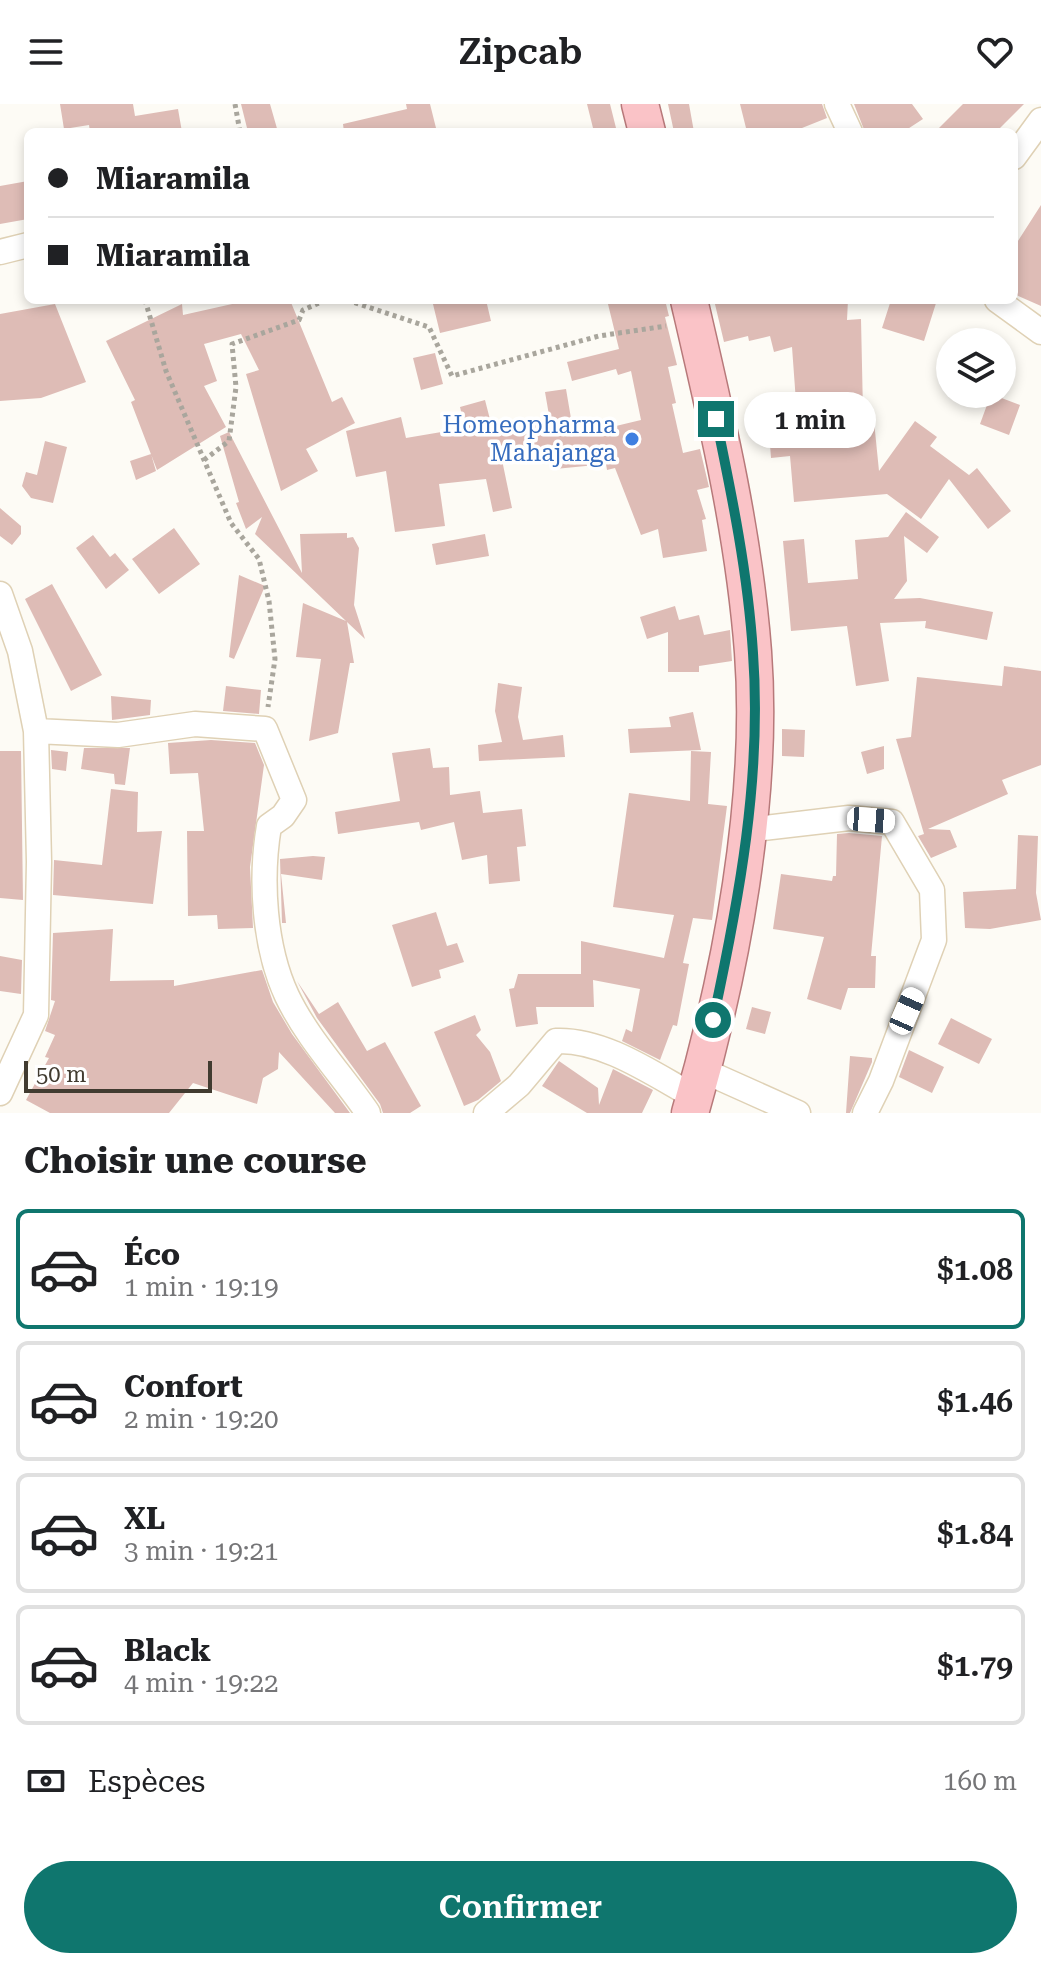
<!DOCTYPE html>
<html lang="fr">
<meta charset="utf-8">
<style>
:root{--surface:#fff;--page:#f2f2f2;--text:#202124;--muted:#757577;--line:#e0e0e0;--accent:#0f766e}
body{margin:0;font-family:"Roboto Serif",serif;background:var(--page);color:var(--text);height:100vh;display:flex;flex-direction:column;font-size:30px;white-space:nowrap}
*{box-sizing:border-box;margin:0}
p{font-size:26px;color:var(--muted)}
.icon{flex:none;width:44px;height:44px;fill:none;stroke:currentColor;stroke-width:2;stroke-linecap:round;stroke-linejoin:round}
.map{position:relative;height:1009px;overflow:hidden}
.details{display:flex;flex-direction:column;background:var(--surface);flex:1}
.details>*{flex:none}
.top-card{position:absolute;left:24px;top:24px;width:994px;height:176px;border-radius:12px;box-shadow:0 4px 12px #0003;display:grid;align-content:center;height:176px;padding:0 24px;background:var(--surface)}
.buttons{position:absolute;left:936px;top:224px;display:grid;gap:16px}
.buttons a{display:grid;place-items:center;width:80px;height:80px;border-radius:50%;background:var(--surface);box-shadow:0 4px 12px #0003;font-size:40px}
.scale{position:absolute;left:24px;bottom:20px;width:188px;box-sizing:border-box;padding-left:8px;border:4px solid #413b30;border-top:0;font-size:22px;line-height:28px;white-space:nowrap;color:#413b30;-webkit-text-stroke:6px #fff;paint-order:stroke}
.end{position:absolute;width:36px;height:36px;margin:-18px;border:10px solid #0f766e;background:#fff;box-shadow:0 0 0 4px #fff}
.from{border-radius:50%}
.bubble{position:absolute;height:56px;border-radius:28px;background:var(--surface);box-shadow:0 4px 12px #0003;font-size:26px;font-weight:600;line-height:56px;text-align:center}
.car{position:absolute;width:24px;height:48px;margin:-24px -12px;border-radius:10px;box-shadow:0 0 6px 2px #0007;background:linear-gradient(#fff 24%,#345 0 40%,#fff 0 76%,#345 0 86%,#fff 0)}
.top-card b{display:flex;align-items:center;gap:28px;height:76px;font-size:30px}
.top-card b+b{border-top:2px solid var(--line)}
.top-card i{width:20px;height:20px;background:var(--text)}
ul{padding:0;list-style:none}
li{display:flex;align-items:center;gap:24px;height:120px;margin:0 16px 12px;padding:0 8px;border:4px solid var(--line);border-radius:12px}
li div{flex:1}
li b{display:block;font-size:30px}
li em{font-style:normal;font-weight:600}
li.active{border-color:var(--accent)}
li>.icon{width:72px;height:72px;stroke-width:1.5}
h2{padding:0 24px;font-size:36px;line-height:96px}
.pay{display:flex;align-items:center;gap:20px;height:88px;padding:0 24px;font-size:30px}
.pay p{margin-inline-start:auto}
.cta{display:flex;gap:16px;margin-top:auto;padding:16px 24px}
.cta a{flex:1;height:92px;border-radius:48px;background:var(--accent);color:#fff;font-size:32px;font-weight:600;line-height:92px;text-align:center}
header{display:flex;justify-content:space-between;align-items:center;height:104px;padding:0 24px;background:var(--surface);font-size:36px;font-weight:600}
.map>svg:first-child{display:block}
.building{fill:#debcb6}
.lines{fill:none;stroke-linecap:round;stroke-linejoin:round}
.minor-casing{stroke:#dfd1b5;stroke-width:27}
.primary-casing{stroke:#b7797a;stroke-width:39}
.path{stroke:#a9a69d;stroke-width:5;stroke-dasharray:4 4;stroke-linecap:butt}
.minor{stroke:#fff;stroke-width:24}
.primary{stroke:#fac3c7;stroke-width:36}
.route{stroke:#0f766e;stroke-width:10}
.shop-dot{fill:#3f7fe0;stroke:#fff;stroke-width:3}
.labels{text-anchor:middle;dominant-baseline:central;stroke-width:7;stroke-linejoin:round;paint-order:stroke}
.shop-label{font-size:24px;fill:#366cbe;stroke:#fff;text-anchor:end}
</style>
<header><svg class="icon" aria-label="menu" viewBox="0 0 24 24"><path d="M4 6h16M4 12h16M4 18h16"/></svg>Zipcab<svg class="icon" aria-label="heart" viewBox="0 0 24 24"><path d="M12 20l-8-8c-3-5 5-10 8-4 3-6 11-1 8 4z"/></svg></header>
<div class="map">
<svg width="1041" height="1009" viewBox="0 0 1041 1009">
<rect width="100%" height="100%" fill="#fdfbf5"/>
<path class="building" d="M 60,0 L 133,0 L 135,12 L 178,5 L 182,28 L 90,28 L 89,21 L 64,25 Z
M 241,0 L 270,0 L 278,28 L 248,28 Z
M 406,0 L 430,0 L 437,28 L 344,28 L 343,20 L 407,5 Z
M 587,0 L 610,0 L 617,28 L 594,28 Z
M 668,0 L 689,0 L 694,28 L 674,28 Z
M 740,0 L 822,0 L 827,14 L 792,28 L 747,28 Z
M 854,0 L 912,0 L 923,15 L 903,28 L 865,28 Z
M 963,0 L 1024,0 L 996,28 L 935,28 Z
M 28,77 L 28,115 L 0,120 L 0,82 Z
M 1041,101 L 1041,202 L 1014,190 L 1014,143 Z
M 250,196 L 290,196 L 332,298 L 342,293 L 355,319 L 306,345 L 318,367 L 281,387 L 246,270 L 259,266 L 241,230 L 204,240 L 217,277 L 204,282 L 226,323 L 157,366 L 131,298 L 135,296 L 106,237 L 182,200 L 183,211 Z
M 432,196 L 486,196 L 491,217 L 440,229 Z
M 607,196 L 665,196 L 669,212 L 665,213 L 677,261 L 668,263 L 676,299 L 672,300 L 683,349 L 700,345 L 709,383 L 697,386 L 706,415 L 702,416 L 707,447 L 663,454 L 658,425 L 641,431 L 615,364 L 607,366 L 606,360 L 555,365 L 553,351 L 502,356 L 512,404 L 493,408 L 486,375 L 439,380 L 445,422 L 395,428 L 386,367 L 356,373 L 346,327 L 401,313 L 406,334 L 465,324 L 460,303 L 485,296 L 494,331 L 534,325 L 534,319 L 550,317 L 545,288 L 566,285 L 574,332 L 641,316 L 631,267 L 618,271 L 616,265 L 572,277 L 567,258 L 619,245 Z
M 714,196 L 848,196 L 847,216 L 861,215 L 863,308 L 873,307 L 879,367 L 915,317 L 937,333 L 930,342 L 969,371 L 977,364 L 1011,407 L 988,425 L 949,375 L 921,415 L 887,390 L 794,398 L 790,352 L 771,354 L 767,301 L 796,298 L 792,243 L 774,248 L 770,232 L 749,237 L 748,232 L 724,238 Z
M 891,196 L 937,196 L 924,237 L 882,224 Z
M 55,200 L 86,278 L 41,294 L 0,297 L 0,210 Z
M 435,249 L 443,280 L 421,286 L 413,254 Z
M 991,290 L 1020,301 L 1009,331 L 980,320 Z
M 229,328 L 302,469 L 300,430 L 347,429 L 347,434 L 353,433 L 359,444 L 354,501 L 365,535 L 347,518 L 354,559 L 350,559 L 338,629 L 309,637 L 321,555 L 296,553 L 303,499 L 346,517 L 255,430 L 262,413 L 246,425 L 236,399 L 239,398 L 220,332 Z
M 45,337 L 67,343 L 53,399 L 31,394 L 22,382 L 26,368 L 37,371 Z
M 151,350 L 156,367 L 136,376 L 130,357 Z
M 0,404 L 21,422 L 21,430 L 12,441 L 0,432 Z
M 906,408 L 939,433 L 927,449 L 904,432 L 907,477 L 894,495 L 920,494 L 993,508 L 987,536 L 925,524 L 926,517 L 880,519 L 889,577 L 856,582 L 847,522 L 791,527 L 783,437 L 804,435 L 808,479 L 858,475 L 855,436 L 888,433 Z
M 174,424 L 200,460 L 159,490 L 132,455 Z
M 485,430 L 489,452 L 436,461 L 432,440 Z
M 93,431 L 110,453 L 115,449 L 129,466 L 106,485 L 76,444 Z
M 239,471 L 265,482 L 234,555 L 229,553 Z
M 52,480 L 102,571 L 71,587 L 25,495 Z
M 675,502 L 679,516 L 699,511 L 704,531 L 730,526 L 732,557 L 699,562 L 699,568 L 668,568 L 668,528 L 647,535 L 640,513 Z
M 1004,562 L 1041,567 L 1041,661 L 1002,676 L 1008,690 L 928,725 L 950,726 L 957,743 L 931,754 L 918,732 L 924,730 L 896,635 L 911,633 L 917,573 L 1002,582 Z
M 498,579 L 522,583 L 518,613 L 523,636 L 563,631 L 565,653 L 479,657 L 478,641 L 502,638 L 495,607 Z
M 226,582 L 261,586 L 259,610 L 223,607 Z
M 111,592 L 151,596 L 150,611 L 112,616 Z
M 693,608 L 701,646 L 630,649 L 628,625 L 671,623 L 669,613 Z
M 782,625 L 805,626 L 804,653 L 782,652 Z
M 211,636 L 255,639 L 264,661 L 250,763 L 253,824 L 218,825 L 217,811 L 188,812 L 187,727 L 204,727 L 198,669 L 170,670 L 168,639 Z
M 884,642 L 884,665 L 867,670 L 861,648 Z
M 84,644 L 130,644 L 125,681 L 115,680 L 114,670 L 81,665 Z
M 430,644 L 433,664 L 449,663 L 450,691 L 480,687 L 483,709 L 522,705 L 526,742 L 517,743 L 520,777 L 489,780 L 487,751 L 462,756 L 454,718 L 421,726 L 419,718 L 338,730 L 335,708 L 400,697 L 392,649 Z
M 51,646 L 68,648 L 66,667 L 52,665 Z
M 0,647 L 21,647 L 23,796 L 0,794 Z
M 691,647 L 711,648 L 708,700 L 727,702 L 712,816 L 693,814 L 683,859 L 689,860 L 677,922 L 673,921 L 660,956 L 622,937 L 626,925 L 632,928 L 640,885 L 593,876 L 594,903 L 536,903 L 538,920 L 516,923 L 509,885 L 514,884 L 518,870 L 581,870 L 581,837 L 664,854 L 674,811 L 613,803 L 629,689 L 690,697 Z
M 111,685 L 138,688 L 137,728 L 162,727 L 153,800 L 53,791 L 54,756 L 102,761 Z
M 849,729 L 882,732 L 871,852 L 876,852 L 875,884 L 848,884 L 841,906 L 807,895 L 824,833 L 773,825 L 781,770 L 832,777 L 833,772 L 836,772 L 837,730 Z
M 1018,731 L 1038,732 L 1036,789 L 1041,816 L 990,825 L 965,824 L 963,788 L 1016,785 Z
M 313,752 L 325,753 L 322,776 L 281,770 L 286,819 L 282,819 L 280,755 Z
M 436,808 L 447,842 L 457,839 L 464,858 L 439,866 L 441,874 L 412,883 L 392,821 Z
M 113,825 L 110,877 L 174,876 L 174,882 L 262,866 L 273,898 L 292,930 L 350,1009 L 335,1009 L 279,948 L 278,965 L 263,974 L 257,1000 L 193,979 L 169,1009 L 50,1009 L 26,996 L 49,954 L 45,953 L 55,931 L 45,927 L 55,897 L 51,896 L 53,829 Z
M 0,852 L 22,856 L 21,890 L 0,887 Z
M 297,877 L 319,910 L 338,898 L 367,947 L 385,938 L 421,1002 L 410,1009 L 383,1009 L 380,1000 L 317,914 Z
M 752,903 L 771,908 L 765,930 L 746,925 Z
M 475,911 L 481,926 L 476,931 L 490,948 L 501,977 L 478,996 L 464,1002 L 434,928 Z
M 951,914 L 992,935 L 979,960 L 938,940 Z
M 909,946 L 944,963 L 932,989 L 899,973 Z
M 850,952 L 872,954 L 872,958 L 850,1009 L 846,1009 Z
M 559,957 L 598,984 L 599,1001 L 613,965 L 653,986 L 642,1009 L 587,1009 L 542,982 Z"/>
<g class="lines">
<g class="minor-casing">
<path id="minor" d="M 837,0 L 850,28
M 1014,53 L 1041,16
M 0,148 L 28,141
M 997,196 L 1041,228
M 0,490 L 20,547 L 36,627 L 39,758 L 36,911 L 0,989
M 36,627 L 118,631 L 195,620 L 265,625 L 294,696 L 283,712 L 269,722 C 260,775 264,843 287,892 C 307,934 342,971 368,1009
M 747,726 L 849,714 L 892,718 L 932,786 L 934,836 L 881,977 L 865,1009
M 702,966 L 798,1009
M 486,1009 L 519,981 L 556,937 C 604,935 653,970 695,993"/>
</g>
<g class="primary-casing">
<path id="primary" d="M 640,0 L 647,28
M 689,196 C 716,312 744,429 753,548 C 764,694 731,869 690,1009"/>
</g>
<path class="path" d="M 235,0 L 240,28
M 145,196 L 166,267 L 204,356 L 231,419 L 259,455 L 269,497 L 275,555 L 268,603
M 347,196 L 429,223 L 452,272 L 599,232 L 666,222
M 204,356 L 229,337 L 236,283 L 232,240 L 299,216 L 303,206 L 326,196"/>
<use href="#minor" class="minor"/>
<use href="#primary" class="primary"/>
</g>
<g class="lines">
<path class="route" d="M 713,916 C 739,796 762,673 753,549 C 748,470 732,392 716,315"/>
</g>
<circle class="shop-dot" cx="632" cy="335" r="8"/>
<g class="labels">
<g class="shop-label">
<text x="616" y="321">Homeopharma<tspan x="616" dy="28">Mahajanga</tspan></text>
</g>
</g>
</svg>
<div class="buttons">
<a><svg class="icon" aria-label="layers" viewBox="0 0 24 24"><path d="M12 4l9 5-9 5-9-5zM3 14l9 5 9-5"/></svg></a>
</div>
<div class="scale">50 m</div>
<i class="end from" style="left:713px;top:916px"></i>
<i class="end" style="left:716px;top:315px"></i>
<div class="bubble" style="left:744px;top:288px;width:132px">1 min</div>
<i class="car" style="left:871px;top:716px;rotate:94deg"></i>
<i class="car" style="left:907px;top:907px;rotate:24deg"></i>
<div class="top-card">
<b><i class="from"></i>Miaramila</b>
<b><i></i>Miaramila</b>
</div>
</div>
<section class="details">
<h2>Choisir une course</h2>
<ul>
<li class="active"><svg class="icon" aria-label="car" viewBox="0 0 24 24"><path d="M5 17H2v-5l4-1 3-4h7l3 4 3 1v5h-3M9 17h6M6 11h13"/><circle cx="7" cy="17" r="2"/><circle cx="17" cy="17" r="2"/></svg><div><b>Éco</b><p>1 min · 19:19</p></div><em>$1.08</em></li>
<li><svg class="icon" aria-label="car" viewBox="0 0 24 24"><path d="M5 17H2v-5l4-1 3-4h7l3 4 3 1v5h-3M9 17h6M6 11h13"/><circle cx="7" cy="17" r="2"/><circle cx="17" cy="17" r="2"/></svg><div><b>Confort</b><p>2 min · 19:20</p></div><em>$1.46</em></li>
<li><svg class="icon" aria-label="car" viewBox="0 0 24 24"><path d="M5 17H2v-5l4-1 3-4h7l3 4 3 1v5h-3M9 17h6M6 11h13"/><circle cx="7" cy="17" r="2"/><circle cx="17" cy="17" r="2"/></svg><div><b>XL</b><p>3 min · 19:21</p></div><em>$1.84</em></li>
<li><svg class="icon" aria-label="car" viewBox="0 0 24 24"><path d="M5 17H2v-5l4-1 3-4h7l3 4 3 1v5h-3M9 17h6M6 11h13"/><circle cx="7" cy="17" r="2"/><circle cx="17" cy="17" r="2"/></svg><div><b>Black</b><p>4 min · 19:22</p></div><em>$1.79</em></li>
</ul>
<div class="pay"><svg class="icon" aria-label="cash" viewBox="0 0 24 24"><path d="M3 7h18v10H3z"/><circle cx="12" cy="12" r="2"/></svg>Espèces<p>160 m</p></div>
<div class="cta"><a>Confirmer</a></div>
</section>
